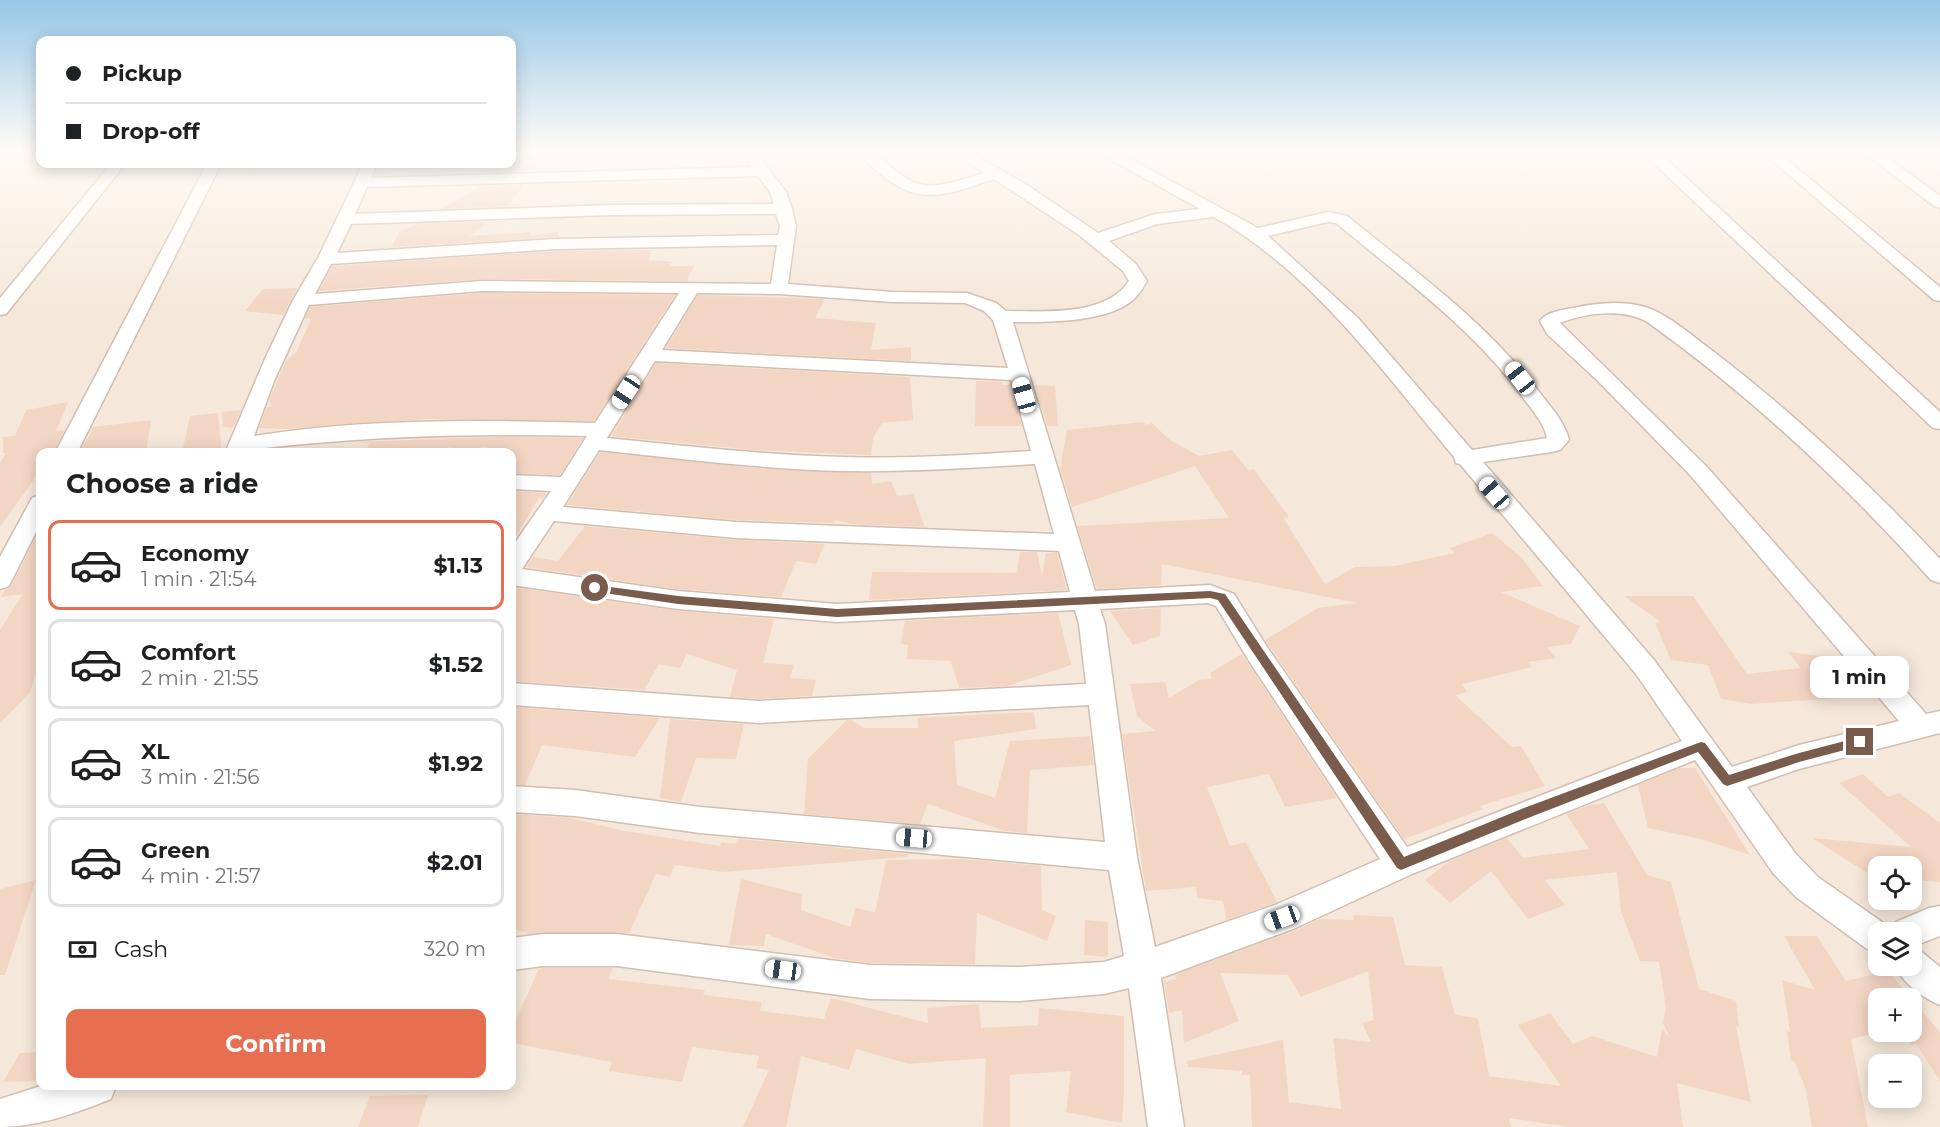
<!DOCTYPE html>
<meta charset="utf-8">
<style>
:root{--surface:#fff;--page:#f2f2f2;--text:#202124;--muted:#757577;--line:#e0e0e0;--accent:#e76f51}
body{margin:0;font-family:Montserrat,sans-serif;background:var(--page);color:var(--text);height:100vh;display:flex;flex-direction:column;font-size:22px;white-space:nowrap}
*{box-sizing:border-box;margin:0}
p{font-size:20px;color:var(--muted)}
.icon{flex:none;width:33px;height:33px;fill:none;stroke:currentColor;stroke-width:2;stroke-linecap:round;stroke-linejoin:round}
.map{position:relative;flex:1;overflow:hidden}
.side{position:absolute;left:36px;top:448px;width:480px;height:642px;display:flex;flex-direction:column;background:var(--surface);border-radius:12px;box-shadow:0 3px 15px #0003}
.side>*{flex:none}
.hud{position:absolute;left:36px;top:36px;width:480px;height:132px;border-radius:12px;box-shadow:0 3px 15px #0003;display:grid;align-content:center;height:132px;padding:0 30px;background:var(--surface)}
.buttons{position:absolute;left:1868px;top:856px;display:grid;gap:12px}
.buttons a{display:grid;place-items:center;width:54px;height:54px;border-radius:12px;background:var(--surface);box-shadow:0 3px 15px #0003;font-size:30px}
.end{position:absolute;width:27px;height:27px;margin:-14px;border:8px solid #7a5c4d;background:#fff;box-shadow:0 0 0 3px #fff}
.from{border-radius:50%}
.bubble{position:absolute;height:42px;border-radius:12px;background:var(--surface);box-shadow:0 3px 15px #0003;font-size:20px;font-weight:700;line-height:42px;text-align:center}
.car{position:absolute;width:18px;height:36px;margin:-18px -9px;border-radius:8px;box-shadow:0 0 4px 2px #0007;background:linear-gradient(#fff 24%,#345 0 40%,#fff 0 76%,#345 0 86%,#fff 0)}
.hud b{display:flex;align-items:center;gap:21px;height:57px;font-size:22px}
.hud b+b{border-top:2px solid var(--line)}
.hud i{width:15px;height:15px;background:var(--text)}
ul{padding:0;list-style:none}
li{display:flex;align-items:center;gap:18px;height:90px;margin:0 12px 9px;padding:0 18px;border:3px solid var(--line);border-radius:12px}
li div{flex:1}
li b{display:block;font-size:22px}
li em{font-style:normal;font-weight:700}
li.on{border-color:var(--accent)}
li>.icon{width:54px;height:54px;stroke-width:1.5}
h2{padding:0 30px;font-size:27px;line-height:72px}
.pay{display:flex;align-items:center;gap:15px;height:66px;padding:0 30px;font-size:22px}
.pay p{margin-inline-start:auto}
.button{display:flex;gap:12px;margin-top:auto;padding:12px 30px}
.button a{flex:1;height:69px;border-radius:12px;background:var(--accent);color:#fff;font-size:24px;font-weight:700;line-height:69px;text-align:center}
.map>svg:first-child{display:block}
.residential{fill:#f5e8da;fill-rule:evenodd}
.building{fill:#f3d5c3}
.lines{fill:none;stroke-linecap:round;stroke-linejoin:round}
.minor-casing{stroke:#d1beb0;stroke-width:3}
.minor{fill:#fff;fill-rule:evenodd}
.route{fill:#7a5c4d}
</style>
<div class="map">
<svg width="1940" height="1127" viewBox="0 0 1940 1127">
<rect width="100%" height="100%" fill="#fdf6ec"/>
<path class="residential" d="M 0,148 L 40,148 L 40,164 L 512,164 L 512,148 L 1940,148 L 1940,1127 L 0,1127 ZM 40,453 L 512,453 L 512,1086 L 40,1086 ZM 1878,867 L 1911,867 L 1911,900 L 1878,900 ZM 1878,933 L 1911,933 L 1911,966 L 1878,966 ZM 1878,999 L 1911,999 L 1911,1032 L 1878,1032 ZM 1878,1065 L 1911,1065 L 1911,1098 L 1878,1098 Z"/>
<path class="building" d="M 512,150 L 546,150 L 533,171 L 503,172 L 512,167 Z
M 524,185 L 507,206 L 442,209 L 480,186 Z
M 488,222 L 469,236 L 531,232 L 530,235 L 558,232 L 558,237 L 392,247 L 398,233 L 417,224 Z
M 651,250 L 649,260 L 672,262 L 669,266 L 694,266 L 687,281 L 481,279 L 319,291 L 332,266 L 556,251 Z
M 297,288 L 283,315 L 245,311 L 263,289 Z
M 481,293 L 675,295 L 594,421 L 424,419 L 287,429 L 259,428 L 267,407 L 271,407 L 270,398 L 286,361 L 296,353 L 311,319 L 305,318 L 310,307 Z
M 698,295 L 825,299 L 815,318 L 876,323 L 871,350 L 911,347 L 911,361 L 666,348 Z
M 656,363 L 910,377 L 913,420 L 882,423 L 873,438 L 871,455 L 755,450 L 611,436 Z
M 976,381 L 1003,382 L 1002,385 L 1010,385 L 1022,426 L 975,426 Z
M 1035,385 L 1055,386 L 1058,426 L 1047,426 Z
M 68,402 L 56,431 L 65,430 L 53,453 L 40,453 L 40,471 L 0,527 L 0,463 L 6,453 L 3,453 L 3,437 L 15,436 L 26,410 Z
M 241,410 L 233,428 L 223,427 L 222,412 Z
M 218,413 L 222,453 L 182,453 L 190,416 Z
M 151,420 L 146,453 L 80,453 L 93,427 Z
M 1143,422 L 1146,425 L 1152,423 L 1170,440 L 1199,456 L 1232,450 L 1248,470 L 1254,469 L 1289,517 L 1284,519 L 1325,584 L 1355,567 L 1394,566 L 1455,553 L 1450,548 L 1492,533 L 1521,557 L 1543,586 L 1501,592 L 1580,626 L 1571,644 L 1547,647 L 1556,658 L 1528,662 L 1532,667 L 1462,684 L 1467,692 L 1455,695 L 1512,747 L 1521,746 L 1545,786 L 1480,806 L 1483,809 L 1404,839 L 1265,640 L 1318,608 L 1357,603 L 1162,564 L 1161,585 L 1097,589 L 1077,526 L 1229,518 L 1195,466 L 1072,507 L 1060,469 L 1067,430 Z
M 463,438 L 504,437 L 583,438 L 560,475 L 512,473 L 512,453 L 482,446 L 474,453 L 449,447 L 445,453 L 364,453 L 370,443 L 353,442 Z
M 600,452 L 752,468 L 871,473 L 872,484 L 891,481 L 897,496 L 913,494 L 925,527 L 851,524 L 836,520 L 834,523 L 736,520 L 567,505 Z
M 512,491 L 547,493 L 543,499 L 539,498 L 512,543 Z
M 585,526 L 736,540 L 825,544 L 816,564 L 796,561 L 781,597 L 678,589 L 526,567 L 533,557 L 558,561 Z
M 40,529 L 40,656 L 30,693 L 0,723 L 0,630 L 23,594 L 1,597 L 5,590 L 11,587 Z
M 1020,552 L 1037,552 L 1042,576 L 1046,553 L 1057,553 L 1067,590 L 869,600 L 872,572 L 1017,573 Z
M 512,587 L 678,611 L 774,619 L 763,663 L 794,665 L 790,678 L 816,680 L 812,696 L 759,699 L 730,697 L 737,670 L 687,654 L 680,668 L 659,664 L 644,690 L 512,681 Z
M 1624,596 L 1693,596 L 1747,674 L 1801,668 L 1788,652 L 1837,658 L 1845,673 L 1866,696 L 1752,704 L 1721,699 L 1708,665 L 1671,660 L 1655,623 L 1661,622 Z
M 1161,608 L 1160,636 L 1133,645 L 1110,611 Z
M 1058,613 L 1071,665 L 1007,686 L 959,688 L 951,661 L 907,659 L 908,645 L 901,644 L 905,621 Z
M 1242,654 L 1337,798 L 1285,807 L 1269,774 L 1207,787 L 1230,846 L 1246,842 L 1277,902 L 1226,920 L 1223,901 L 1197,898 L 1196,887 L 1146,891 L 1122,734 L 1155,731 L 1137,716 L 1130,684 L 1165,682 L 1169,698 L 1199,680 L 1212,679 L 1210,673 Z
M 512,707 L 660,718 L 635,757 L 542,745 L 525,785 L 512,784 Z
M 1034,712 L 1036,729 L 954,741 L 957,785 L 995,798 L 1010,741 L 1090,736 L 1094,765 L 1030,770 L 1027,833 L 1005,831 L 928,804 L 920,824 L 804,814 L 808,759 L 847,720 L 851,720 L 864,728 L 918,728 L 917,718 Z
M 670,719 L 744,724 L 736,759 L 696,758 L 681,802 L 660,798 Z
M 1680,768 L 1695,768 L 1750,855 L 1701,839 L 1648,828 L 1638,785 Z
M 1863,774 L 1888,797 L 1899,793 L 1940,823 L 1940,882 L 1911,880 L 1911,867 L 1878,867 L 1878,877 L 1872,876 L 1812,838 L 1911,847 L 1839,783 Z
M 1604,803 L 1647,875 L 1671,882 L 1699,989 L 1736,1001 L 1739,1027 L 1736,1026 L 1751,1102 L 1677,1083 L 1683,1127 L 1569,1127 L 1509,1118 L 1511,1127 L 1252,1127 L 1250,1075 L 1242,1075 L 1242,1071 L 1188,1067 L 1187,1061 L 1283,1040 L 1289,1102 L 1341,1109 L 1333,1038 L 1371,1042 L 1362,1023 L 1374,1020 L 1368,971 L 1301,997 L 1288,975 L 1220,973 L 1239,1021 L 1184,1043 L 1182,1010 L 1169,1013 L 1164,982 L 1177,979 L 1175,975 L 1294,931 L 1320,919 L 1354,920 L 1353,915 L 1393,917 L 1405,965 L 1442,967 L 1455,1015 L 1478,1018 L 1489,1076 L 1561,1086 L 1518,1025 L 1550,1013 L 1573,1044 L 1592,1036 L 1657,1057 L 1662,1029 L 1670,1038 L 1663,1022 L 1666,1009 L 1659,962 L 1640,961 L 1621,912 L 1617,872 L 1545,880 L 1565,905 L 1528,919 L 1491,871 L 1450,903 L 1425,880 L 1448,862 L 1507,838 L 1523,858 L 1589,849 L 1566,814 L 1587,806 Z
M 512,814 L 570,818 L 625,831 L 720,846 L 721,842 L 735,844 L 738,839 L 908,854 L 907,857 L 723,872 L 675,865 L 670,877 L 656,874 L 629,933 L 529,934 L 512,928 Z
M 960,859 L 1041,866 L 1042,910 L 1056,916 L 1047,941 L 977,913 L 975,964 L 870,963 L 835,958 L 766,934 L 764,946 L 729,945 L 741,879 L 802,894 L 801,910 L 850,927 L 856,908 L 875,912 L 886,860 Z
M 36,880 L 5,975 L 0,975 L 0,889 Z
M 1085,920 L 1108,922 L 1108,957 L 1084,955 Z
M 1784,936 L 1817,936 L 1846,981 L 1888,971 L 1940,1032 L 1940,1081 L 1916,1044 L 1912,1045 L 1901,1032 L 1911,1032 L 1911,999 L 1878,999 L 1879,1032 L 1851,1039 L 1868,1127 L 1812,1127 L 1806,1090 L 1795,1062 L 1791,1061 L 1787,1031 L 1790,1032 L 1782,980 L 1815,990 Z
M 543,968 L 613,968 L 608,979 L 705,990 L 703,995 L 762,1002 L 760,1011 L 824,1019 L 831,998 L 928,1023 L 927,1008 L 979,1004 L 981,1028 L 1038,1025 L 1039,1008 L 1124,1016 L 1124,1091 L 1122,1123 L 1066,1112 L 1071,1071 L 1010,1075 L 1010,1127 L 983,1127 L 986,1058 L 909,1064 L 856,1049 L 849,1070 L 801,1056 L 786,1127 L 743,1127 L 769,1070 L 756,1068 L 759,1056 L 692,1047 L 682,1082 L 609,1071 L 612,1062 L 512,1043 L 512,1028 L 539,969 Z
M 40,1052 L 40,1081 L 3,1082 L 20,1053 Z
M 428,1095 L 418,1127 L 358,1127 L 370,1096 Z"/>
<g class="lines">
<g class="minor-casing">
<path id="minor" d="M 739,148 L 753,148 L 786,192 L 792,209 L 796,226 L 788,284 L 893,292 L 967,293 L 996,303 L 1006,311 C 1044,311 1105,317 1129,281 L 1123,271 L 1079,235 L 994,179 C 947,195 918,208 877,171 C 869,164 859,156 854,148 L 869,148 C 919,192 919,193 984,173 L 946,148 L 963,148 L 1030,187 L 1098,233 L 1155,214 L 1200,209 L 1095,151 L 1093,148 L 1110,148 L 1258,228 L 1328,212 L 1347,216 C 1416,272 1489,324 1543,397 C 1553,410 1565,423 1569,440 L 1560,450 L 1552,452 L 1483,462 L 1654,660 L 1732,767 L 1799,745 L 1899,721 L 1691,476 L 1597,380 L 1547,334 L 1540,321 C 1546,312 1562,310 1573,308 C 1596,303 1622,300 1645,307 C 1670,315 1693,337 1714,352 C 1795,414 1870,484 1940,559 L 1940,583 L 1931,580 C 1845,484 1752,397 1646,321 C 1621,308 1585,313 1560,323 L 1706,466 L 1926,714 L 1940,711 L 1940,733 L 1799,769 L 1747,787 L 1795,853 L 1818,877 L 1889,927 L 1891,932 L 1896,922 L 1929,908 L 1940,906 L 1940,936 L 1911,947 L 1911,933 L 1878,933 L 1878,954 L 1867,949 L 1796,897 L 1773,873 L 1695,760 L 1412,874 L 1293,929 L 1161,978 L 1184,1127 L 1148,1127 L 1129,988 L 1104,994 L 1019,1001 L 870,999 L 617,966 L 543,966 L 512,970 L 512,938 L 543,934 L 617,934 L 870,965 L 1019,967 L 1104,962 L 1124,956 L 1109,870 L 700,833 L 575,816 L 512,812 L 512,786 L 575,790 L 700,807 L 1105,842 L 1089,705 L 759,723 L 512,705 L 512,683 L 759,701 L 1086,684 L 1079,624 L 1075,610 L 837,622 L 678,609 L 512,585 L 512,547 L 551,491 L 512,489 L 512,475 L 561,477 L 587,436 C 476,433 366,436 256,449 L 248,453 L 225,453 L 265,359 L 293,300 L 318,258 L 363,164 L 377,164 L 371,178 L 752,167 ZM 758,176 L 770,192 L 774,204 L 612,205 L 355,214 L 367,187 ZM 776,214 L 780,226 L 778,235 L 556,239 L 337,253 L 351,224 L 612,215 ZM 1214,217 C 1312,272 1383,372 1454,457 L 1456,463 L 1460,464 L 1636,674 L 1682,741 L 1407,847 L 1267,647 L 1234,594 L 1210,585 L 1095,591 L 1013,322 C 1047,322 1112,323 1136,297 C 1141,292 1144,286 1147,281 L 1136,264 L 1109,241 L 1157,224 ZM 1328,222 L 1336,223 C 1402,278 1474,329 1524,399 C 1533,411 1544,423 1547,438 L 1472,450 L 1358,318 L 1268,236 ZM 777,245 L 771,284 L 481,281 L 315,294 L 331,264 L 556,249 ZM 481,291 L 679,293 L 595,423 C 482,420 366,418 254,436 L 274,381 L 309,305 ZM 697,293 L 779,294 L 893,302 L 965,303 L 984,311 L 993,320 L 1008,368 L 662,350 ZM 655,361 L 1011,380 L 1031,451 C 969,455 906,459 844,457 C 765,455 686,446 607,438 ZM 599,450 C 680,459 762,469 844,471 C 908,472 971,468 1035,464 L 1054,534 L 736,522 L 563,507 ZM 554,521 L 736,538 L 1059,551 L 1070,592 L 837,604 L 678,591 L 522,569 ZM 1208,603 L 1216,606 L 1249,661 L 1380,859 L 1275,905 L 1155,947 L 1137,857 L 1105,624 L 1100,609 Z
M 1641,148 L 1654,148 L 1940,412 L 1940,429 L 1933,428 L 1642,152 Z
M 1758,148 L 1773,148 L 1940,287 L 1940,301 L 1934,300 Z
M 1858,148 L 1874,148 L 1940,196 L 1940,208 L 1934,206 Z
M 1930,148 L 1940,148 L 1940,154 Z
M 111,164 L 125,164 L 6,314 L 0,315 L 0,298 Z
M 207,164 L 221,164 L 77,453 L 55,453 Z
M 40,495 L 40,524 L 9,586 L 0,589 L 0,557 L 32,498 Z
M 1911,948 L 1923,953 L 1940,967 L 1940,1005 C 1923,998 1903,983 1895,966 L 1911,966 Z
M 41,1086 L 116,1086 L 111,1099 C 76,1113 38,1127 0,1127 L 0,1099 Z"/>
</g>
<use href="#minor" class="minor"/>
</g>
<linearGradient id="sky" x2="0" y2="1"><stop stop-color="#97c7e8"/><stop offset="0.49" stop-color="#fefbf6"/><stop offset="1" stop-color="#fefbf6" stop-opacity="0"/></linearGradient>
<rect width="1940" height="305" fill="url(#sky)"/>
<path class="route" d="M 595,585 L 678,596 L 837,609 L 1210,591 L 1225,594 L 1404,857 L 1524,808 L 1701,742 L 1705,743 L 1729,775 L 1799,753 L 1860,737 L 1865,742 L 1860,746 L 1799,762 L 1727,786 L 1723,784 L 1698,752 L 1533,816 L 1401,870 L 1397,868 L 1218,600 L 1210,598 L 837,617 L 678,604 L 591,591 L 591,586 Z"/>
</svg>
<div class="buttons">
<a><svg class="icon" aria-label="locate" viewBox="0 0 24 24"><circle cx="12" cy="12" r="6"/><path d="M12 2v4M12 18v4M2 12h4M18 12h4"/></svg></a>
<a><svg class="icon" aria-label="layers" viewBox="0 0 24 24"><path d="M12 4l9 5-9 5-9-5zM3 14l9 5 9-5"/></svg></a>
<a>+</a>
<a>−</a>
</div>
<i class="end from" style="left:595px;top:588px"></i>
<i class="end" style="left:1860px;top:742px"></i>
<div class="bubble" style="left:1810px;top:656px;width:99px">1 min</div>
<i class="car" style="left:1520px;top:378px;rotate:322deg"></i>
<i class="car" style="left:626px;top:392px;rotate:213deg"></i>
<i class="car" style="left:1024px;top:395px;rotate:344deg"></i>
<i class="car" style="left:1494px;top:493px;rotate:319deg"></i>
<i class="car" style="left:914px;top:838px;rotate:275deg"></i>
<i class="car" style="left:1282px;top:918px;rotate:250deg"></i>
<i class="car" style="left:783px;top:970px;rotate:278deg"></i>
<div class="hud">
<b><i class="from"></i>Pickup</b>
<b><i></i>Drop-off</b>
</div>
<section class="side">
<h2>Choose a ride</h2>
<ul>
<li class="on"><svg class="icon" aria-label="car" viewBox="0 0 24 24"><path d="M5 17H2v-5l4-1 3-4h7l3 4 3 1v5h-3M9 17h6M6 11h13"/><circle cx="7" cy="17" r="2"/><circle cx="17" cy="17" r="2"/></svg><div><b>Economy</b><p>1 min · 21:54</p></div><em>$1.13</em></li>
<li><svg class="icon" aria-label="car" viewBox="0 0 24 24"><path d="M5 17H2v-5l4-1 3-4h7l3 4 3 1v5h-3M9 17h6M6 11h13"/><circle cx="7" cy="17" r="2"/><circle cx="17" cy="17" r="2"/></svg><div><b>Comfort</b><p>2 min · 21:55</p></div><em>$1.52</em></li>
<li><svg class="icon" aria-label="car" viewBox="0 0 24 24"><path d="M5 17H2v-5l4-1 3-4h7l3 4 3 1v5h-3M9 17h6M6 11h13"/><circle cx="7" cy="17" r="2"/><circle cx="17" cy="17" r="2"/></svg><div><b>XL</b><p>3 min · 21:56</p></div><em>$1.92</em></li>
<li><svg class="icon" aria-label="car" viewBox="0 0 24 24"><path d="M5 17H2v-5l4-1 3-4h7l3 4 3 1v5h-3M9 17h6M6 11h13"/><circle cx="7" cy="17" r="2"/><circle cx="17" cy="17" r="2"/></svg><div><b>Green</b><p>4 min · 21:57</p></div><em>$2.01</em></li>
</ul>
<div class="pay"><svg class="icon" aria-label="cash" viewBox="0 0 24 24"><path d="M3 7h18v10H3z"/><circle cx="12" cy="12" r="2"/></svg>Cash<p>320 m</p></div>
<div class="button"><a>Confirm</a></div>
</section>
</div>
